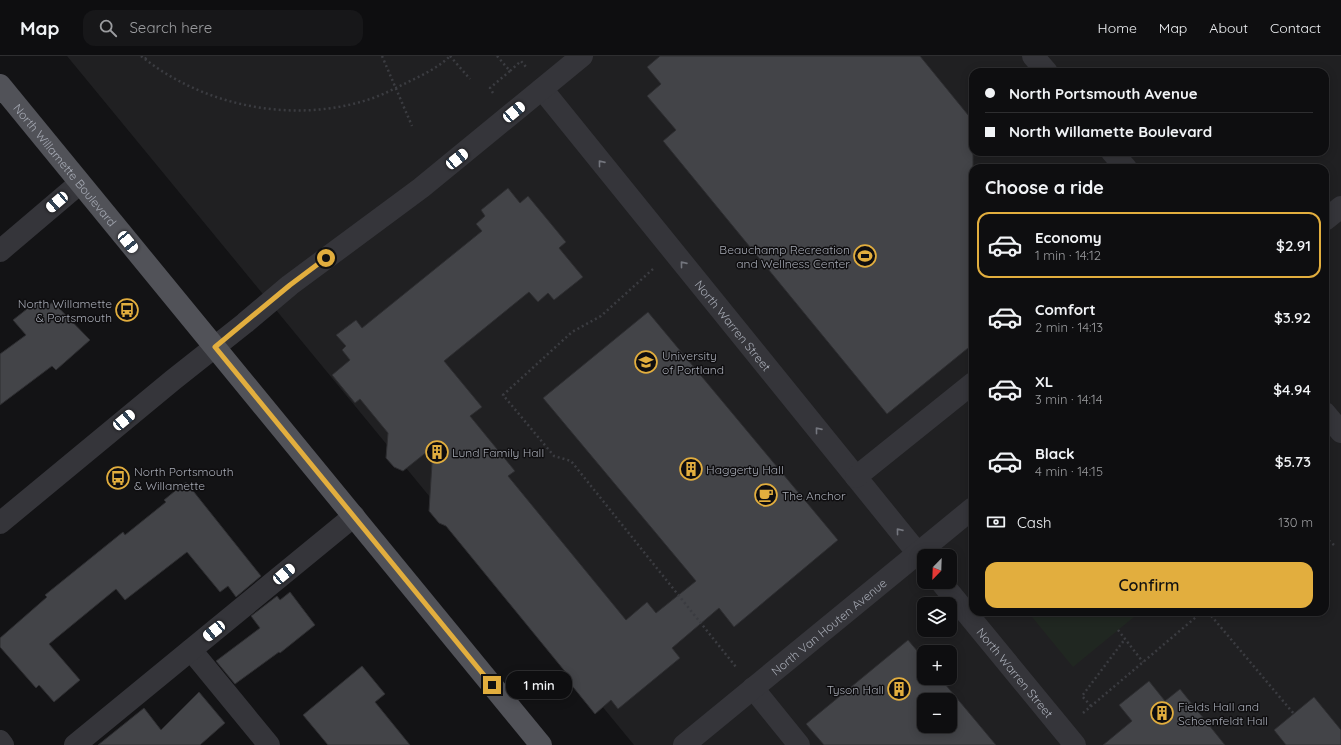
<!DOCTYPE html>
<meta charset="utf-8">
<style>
:root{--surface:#0e0e10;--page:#171719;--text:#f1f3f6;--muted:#9b9c9f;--line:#2e2e30;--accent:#e2ae3e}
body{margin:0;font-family:Quicksand,sans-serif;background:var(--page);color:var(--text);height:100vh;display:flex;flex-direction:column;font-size:15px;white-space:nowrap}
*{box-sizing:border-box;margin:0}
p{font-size:13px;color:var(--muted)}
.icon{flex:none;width:22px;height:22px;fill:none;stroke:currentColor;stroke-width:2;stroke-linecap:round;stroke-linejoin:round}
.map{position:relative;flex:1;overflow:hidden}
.panel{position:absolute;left:969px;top:108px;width:360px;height:452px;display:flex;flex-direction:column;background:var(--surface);border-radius:12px;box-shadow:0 2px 10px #0003,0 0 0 1px var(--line)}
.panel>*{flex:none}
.guide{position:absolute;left:969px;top:12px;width:360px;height:88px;border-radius:12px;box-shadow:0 2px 10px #0003,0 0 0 1px var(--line);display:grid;align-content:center;height:88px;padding:0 16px;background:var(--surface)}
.needle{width:26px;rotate:203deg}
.fabs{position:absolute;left:917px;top:493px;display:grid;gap:8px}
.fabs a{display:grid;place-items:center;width:40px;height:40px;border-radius:8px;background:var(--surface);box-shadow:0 2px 10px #0003,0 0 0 1px var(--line);font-size:20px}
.end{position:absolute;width:18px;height:18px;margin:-9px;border:5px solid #e2ae3e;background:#111;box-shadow:0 0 0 2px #111}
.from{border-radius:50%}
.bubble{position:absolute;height:28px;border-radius:12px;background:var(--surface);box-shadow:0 2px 10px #0003,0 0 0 1px var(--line);font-size:13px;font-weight:600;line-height:28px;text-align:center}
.car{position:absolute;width:12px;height:24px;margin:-12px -6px;border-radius:5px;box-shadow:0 0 3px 1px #0007;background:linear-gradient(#fff 24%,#345 0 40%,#fff 0 76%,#345 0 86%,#fff 0)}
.guide b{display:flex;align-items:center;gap:14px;height:38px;font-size:15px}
.guide b+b{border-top:1px solid var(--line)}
.guide i{width:10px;height:10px;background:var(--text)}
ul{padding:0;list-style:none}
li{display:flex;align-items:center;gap:12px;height:66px;margin:0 8px 6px;padding:0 8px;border:2px solid transparent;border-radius:12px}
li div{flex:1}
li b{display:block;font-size:15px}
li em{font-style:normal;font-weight:600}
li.on{border-color:var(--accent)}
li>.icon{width:36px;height:36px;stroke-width:1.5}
h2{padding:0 16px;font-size:18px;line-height:48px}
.pay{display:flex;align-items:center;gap:10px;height:44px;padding:0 16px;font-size:15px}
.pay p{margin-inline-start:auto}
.button{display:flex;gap:8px;margin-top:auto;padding:8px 16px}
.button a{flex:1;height:46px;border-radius:12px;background:var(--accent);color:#111;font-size:16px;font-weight:600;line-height:46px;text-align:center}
header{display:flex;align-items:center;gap:24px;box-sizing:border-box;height:56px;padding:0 20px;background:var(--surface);border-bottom:1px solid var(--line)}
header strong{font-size:19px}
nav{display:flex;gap:22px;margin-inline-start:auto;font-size:14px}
.search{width:280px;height:36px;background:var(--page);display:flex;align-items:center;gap:10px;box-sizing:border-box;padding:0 14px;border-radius:12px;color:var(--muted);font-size:15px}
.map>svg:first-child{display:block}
.built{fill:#202022;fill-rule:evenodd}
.garden{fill:#202721}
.building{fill:#434448;stroke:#2e2e31;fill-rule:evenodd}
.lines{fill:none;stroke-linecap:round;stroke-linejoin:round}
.path{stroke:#3b3c41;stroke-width:2.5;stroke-dasharray:2 3;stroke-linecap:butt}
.minor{stroke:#35353a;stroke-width:22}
.major{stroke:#515258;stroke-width:22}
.oneway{stroke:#73757d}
.route{stroke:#e2ae3e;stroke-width:5}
.labels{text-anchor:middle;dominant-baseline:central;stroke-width:3;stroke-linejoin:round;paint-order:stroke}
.street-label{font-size:12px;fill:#a6aab4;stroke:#0f0e10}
.poi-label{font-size:12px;fill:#a6aab4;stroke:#0f0e10;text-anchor:start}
</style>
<header>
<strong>Map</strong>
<div class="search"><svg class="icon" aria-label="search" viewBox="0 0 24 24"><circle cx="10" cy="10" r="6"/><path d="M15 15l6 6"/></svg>Search here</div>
<nav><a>Home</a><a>Map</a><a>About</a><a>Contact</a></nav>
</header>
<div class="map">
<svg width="1341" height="689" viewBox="0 0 1341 689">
<rect width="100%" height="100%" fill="#131315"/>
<path class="built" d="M 67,0 L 1341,0 L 1341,689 L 634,689 ZM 973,16 L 1325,16 L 1325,96 L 973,96 ZM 973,112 L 1325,112 L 1325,556 L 973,556 ZM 924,500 L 950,500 L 950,526 L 924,526 ZM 924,548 L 950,548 L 950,574 L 924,574 ZM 924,596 L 950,596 L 950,622 L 924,622 ZM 924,644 L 950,644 L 950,670 L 924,670 Z"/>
<path class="garden" d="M 1028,556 L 1140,556 L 1073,611 Z"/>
<path class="building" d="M 660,0 L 920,0 L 973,65 L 973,288 L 887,358 L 663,85 L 676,74 L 647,40 L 661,28 L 647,11 Z
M 508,132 L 520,147 L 528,140 L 566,186 L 559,192 L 583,221 L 554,244 L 548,237 L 538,246 L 529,236 L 444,305 L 482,351 L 470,360 L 515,415 L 508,420 L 626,564 L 647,546 L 656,557 L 696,525 L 543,342 L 648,256 L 838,484 L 734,571 L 719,552 L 672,592 L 680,602 L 618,653 L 611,644 L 595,658 L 569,626 L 572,624 L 446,470 L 439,467 L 429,455 L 433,391 L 403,415 L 394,411 L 386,402 L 388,377 L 360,343 L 355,347 L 332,319 L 350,304 L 342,294 L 346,290 L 336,279 L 356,264 L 362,272 L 482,175 L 476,168 L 485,160 L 481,154 Z
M 37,245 L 45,252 L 53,246 L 90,284 L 56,314 L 52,310 L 0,349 L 0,298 L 26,279 L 13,264 Z
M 186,426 L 261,520 L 236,541 L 228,530 L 220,536 L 187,496 L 125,544 L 116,533 L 49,588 L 80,624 L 54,646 L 39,629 L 36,632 L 0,591 L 0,582 L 47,541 L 45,539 L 123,476 L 125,479 L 166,446 L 164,444 Z
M 290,536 L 315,569 L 280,597 L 279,596 L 235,628 L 216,605 L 260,572 L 251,560 L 277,540 L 280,544 Z
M 908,584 L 924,603 L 924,622 L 940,622 L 996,689 L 824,689 L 806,668 ZM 924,644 L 950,644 L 950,670 L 924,670 Z
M 362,610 L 385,638 L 375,646 L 410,689 L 328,689 L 303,659 Z
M 1149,625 L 1165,645 L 1180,633 L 1225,689 L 1103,689 L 1132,665 L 1119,649 Z
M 199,636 L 225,667 L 200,689 L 98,689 L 144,652 L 161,674 Z
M 1314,641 L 1341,674 L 1341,689 L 1286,689 L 1274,674 Z"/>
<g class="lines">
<path class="path" d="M 141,0 C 204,51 296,69 373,42 C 384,38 394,33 404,28 C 420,20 437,13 450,0
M 382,0 L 412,70
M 450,0 L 470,23
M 497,0 L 510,15 L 521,5 L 526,11
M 145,3 L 148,0
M 493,37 L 490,32 L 510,15
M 653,213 L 601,260 L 572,276 L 503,339 L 554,400 L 571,405 L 736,611
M 1325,481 L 1334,489
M 1208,556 L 1294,658
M 1118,574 L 1143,606
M 1091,650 L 1082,640 L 1125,583
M 1083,657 L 1202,556"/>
<g class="minor">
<path d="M 1033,0 L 1047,16"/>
<path id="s1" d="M 542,33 L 924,505"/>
<path d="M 1112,96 L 1126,112"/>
<path d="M 1325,164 L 1341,151"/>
<path d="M 0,195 L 80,127"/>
<path d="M 1325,357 L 1341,376"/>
<path d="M 856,421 L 973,327"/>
<path d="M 0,467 L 173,324 L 245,267 L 290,229 L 421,132 L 582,0"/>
<path id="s2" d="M 941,526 L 1075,689"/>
<path d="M 191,594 L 269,689"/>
<path d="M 753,632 L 799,689"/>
<path d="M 0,685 L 3,689"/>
<path d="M 75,689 L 354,460"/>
<path id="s3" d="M 684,689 L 973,452"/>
</g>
<path class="major" id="s4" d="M 0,29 L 541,689"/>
</g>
<defs><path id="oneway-chevron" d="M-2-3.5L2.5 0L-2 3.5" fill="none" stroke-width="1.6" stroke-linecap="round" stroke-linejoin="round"/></defs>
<g class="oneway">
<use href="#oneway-chevron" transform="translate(601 107) rotate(-129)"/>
<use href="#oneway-chevron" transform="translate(683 208) rotate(-129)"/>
<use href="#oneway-chevron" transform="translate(818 374) rotate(-129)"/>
<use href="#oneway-chevron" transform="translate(899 475) rotate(-129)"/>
</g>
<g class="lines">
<path class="route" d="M 326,202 L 290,229 L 215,291 L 492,629"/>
</g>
<defs>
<g id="stadium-ring" transform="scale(1.15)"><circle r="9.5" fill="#0f0e10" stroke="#e2ae3e" stroke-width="1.5"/><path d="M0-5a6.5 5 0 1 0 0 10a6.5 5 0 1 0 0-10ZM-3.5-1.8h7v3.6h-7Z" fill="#e2ae3e"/></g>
<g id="bus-ring" transform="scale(1.15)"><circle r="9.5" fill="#0f0e10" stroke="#e2ae3e" stroke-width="1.5"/><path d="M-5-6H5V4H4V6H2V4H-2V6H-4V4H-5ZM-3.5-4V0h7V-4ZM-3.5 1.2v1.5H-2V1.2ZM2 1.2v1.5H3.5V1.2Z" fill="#e2ae3e"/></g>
<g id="university-ring" transform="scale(1.15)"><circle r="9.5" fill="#0f0e10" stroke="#e2ae3e" stroke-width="1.5"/><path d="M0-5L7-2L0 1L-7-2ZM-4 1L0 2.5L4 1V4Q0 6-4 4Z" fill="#e2ae3e"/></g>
<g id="building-ring" transform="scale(1.15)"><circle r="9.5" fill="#0f0e10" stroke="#e2ae3e" stroke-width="1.5"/><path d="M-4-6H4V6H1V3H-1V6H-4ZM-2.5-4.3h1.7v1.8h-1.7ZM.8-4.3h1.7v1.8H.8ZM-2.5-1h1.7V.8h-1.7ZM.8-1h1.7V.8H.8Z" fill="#e2ae3e"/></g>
<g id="cafe-ring" transform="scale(1.15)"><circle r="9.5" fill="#0f0e10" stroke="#e2ae3e" stroke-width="1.5"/><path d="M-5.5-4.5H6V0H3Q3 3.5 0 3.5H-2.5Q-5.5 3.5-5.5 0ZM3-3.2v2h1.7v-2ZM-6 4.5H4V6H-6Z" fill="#e2ae3e"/></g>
</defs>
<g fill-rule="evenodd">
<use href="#stadium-ring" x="865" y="200"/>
<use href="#bus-ring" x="127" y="254"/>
<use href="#university-ring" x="646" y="306"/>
<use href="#building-ring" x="437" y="396"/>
<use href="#building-ring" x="691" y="413"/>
<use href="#bus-ring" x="118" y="422"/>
<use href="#cafe-ring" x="766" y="439"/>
<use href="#building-ring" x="899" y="633"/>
<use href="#building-ring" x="1162" y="657"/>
</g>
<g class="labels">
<g class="street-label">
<text stroke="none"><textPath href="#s4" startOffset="103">North Willamette Boulevard</textPath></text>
<text stroke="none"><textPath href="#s1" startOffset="304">North Warren Street</textPath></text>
<text stroke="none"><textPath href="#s3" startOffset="187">North Van Houten Avenue</textPath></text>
<text stroke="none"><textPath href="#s2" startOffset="117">North Warren Street</textPath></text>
</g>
<g class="poi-label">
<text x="850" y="193" text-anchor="end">Beauchamp Recreation<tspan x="850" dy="14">and Wellness Center</tspan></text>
<text x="112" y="247" text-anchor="end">North Willamette<tspan x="112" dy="14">&amp; Portsmouth</tspan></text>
<text x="662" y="299">University<tspan x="662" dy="14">of Portland</tspan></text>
<text x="452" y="396">Lund Family Hall</text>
<text x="706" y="413">Haggerty Hall</text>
<text x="134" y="415">North Portsmouth<tspan x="134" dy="14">&amp; Willamette</tspan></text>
<text x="782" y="439">The Anchor</text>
<text x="884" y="633" text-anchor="end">Tyson Hall</text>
<text x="1178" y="650">Fields Hall and<tspan x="1178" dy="14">Schoenfeldt Hall</tspan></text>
</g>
</g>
</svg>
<div class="fabs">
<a><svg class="needle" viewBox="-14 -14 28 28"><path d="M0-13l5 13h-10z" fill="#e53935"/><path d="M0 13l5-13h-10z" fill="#9b9c9f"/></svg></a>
<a><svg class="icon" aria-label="layers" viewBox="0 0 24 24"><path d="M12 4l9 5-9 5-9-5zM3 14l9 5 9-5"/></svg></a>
<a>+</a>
<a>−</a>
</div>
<i class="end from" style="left:326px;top:202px"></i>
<i class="end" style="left:492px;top:629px"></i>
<div class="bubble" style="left:506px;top:615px;width:66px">1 min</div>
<i class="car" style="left:514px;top:56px;rotate:50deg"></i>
<i class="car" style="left:457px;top:103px;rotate:51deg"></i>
<i class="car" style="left:57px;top:146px;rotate:229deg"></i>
<i class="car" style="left:128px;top:186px;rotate:141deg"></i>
<i class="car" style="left:124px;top:364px;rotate:50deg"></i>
<i class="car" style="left:284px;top:518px;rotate:50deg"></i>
<i class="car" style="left:214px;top:575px;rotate:231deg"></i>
<div class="guide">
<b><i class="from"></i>North Portsmouth Avenue</b>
<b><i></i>North Willamette Boulevard</b>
</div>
<section class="panel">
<h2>Choose a ride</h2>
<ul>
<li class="on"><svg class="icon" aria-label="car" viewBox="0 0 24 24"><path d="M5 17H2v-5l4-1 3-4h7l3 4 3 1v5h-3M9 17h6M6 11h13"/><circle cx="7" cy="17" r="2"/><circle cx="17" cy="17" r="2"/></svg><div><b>Economy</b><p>1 min · 14:12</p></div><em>$2.91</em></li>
<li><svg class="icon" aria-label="car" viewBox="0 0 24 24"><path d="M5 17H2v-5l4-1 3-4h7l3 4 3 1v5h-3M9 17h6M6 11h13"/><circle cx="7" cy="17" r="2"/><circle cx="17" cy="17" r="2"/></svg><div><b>Comfort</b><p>2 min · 14:13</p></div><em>$3.92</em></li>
<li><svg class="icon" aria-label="car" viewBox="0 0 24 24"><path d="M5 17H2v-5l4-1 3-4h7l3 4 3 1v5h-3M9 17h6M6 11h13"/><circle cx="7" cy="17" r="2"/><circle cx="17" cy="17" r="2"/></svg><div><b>XL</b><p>3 min · 14:14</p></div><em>$4.94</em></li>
<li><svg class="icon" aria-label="car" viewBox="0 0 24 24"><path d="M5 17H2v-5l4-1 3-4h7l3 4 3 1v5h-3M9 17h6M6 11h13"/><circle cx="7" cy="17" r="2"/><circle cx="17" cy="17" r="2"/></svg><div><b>Black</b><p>4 min · 14:15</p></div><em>$5.73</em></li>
</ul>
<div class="pay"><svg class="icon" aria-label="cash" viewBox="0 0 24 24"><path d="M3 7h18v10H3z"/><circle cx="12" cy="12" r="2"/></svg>Cash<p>130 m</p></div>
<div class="button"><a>Confirm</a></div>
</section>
</div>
